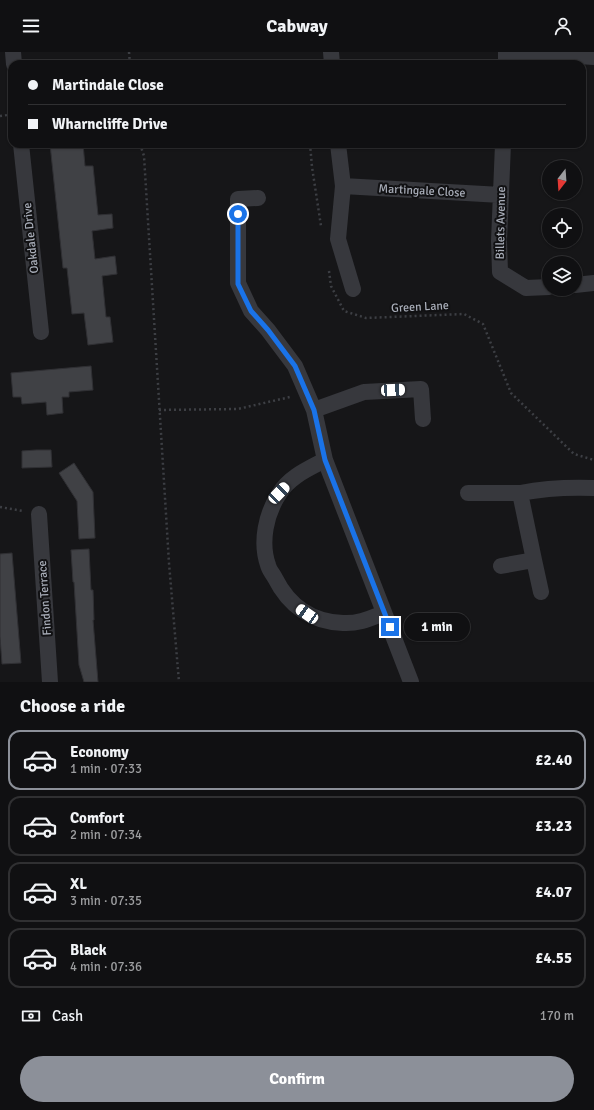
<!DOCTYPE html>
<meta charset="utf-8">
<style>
:root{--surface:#101012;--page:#19191b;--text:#f1f3f6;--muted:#9c9d9f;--line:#303032;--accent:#8c9099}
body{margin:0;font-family:Signika,sans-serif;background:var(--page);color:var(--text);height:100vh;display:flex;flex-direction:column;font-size:15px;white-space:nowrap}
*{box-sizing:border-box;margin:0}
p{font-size:13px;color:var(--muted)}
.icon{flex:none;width:22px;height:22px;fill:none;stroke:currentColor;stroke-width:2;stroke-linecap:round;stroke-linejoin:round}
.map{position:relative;height:630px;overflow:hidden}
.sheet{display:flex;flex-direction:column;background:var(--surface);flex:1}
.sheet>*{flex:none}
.hud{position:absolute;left:8px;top:8px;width:578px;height:88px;border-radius:12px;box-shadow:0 1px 3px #0004,0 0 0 1px var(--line);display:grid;align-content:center;height:88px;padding:0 20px;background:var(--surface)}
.needle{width:26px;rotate:197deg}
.controls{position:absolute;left:542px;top:108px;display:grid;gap:8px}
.controls a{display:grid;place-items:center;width:40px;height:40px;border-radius:50%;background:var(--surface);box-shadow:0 1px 3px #0004,0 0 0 1px var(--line);font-size:20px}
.end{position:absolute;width:18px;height:18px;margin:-9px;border:5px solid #1a73e8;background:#fff;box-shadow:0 0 0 2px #fff}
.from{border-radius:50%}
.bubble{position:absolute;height:28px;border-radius:14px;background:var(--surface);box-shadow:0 1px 3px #0004,0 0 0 1px var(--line);font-size:13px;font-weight:800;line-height:28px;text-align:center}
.car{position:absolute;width:12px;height:24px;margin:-12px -6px;border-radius:5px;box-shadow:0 0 3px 1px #0007;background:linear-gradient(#fff 24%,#345 0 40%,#fff 0 76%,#345 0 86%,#fff 0)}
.hud b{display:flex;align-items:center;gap:14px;height:38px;font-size:15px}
.hud b+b{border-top:1px solid var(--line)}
.hud i{width:10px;height:10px;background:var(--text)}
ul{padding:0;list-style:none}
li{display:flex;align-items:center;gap:12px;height:60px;margin:0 8px 6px;padding:0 12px;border:2px solid var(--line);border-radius:12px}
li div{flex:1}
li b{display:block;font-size:15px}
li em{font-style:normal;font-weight:800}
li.active{border-color:var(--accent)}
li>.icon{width:36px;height:36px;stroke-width:1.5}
h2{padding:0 20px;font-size:18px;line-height:48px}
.pay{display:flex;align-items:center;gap:10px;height:44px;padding:0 20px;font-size:15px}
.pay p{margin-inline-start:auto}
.primary-button{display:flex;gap:8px;margin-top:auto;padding:8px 20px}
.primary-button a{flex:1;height:46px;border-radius:24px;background:var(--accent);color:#fff;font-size:16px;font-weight:800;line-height:46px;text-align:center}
header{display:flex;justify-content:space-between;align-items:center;height:52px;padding:0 20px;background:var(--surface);font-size:18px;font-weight:800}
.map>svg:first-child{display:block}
.building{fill:#404145;stroke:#303034}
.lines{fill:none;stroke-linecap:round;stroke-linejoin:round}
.path{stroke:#3d3f44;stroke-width:2.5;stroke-dasharray:2 3;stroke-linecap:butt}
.minor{stroke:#37383d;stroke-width:16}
.route{stroke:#1a73e8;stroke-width:5}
.labels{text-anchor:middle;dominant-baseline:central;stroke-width:4;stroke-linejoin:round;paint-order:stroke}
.street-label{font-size:12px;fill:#a8adb8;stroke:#111113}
</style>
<header><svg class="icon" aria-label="menu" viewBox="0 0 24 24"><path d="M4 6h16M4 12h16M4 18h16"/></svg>Cabway<svg class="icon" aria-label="person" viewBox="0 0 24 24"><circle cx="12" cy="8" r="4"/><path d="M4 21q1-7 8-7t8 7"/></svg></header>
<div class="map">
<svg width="594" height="630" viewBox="0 0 594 630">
<rect width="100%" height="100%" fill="#161618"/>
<path class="building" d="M 50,92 L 83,92 L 85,114 L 93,114 L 98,163 L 112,162 L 113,176 L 92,179 L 95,207 L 115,204 L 117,222 L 102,224 L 106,265 L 110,265 L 113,290 L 88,293 L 84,261 L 72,262 L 67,216 L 63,216 Z
M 91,314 L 93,338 L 69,340 L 69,345 L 62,345 L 63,361 L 47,363 L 46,350 L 22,352 L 21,345 L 13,345 L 11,321 Z
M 36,398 L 51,398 L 52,415 L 22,416 L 22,399 Z
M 74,411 L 93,440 L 95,486 L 79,487 L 77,449 L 59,421 Z
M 89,497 L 91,538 L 93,538 L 94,568 L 93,568 L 98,630 L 84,630 L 79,613 L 74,530 L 73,530 L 71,498 Z
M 12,501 L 21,611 L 2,612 L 0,585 L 0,502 Z"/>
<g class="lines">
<path class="path" d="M 129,0 L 130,12
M 0,64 L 8,63 L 12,70
M 140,92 L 144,104 L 169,511 L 179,630
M 310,92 L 312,115 L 321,174
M 329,219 L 331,234 L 344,259 L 366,266 L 464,262 L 483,272 L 511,341 L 574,402 L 594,408
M 159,358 L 238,357 L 290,345
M 0,455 L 23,459"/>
<path class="minor" d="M 13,0 L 14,12
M 331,0 L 332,12
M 515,0 L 594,5
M 506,12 L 506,0
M 21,92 L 41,280
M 338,92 L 343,134 L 338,187 L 353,237
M 503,92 L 499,189 L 500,220 L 526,236 L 549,235
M 343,134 L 501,143
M 258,146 L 238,147 L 238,231 L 251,259 L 268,278 L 295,314 L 314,358 L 325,408 L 411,630
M 575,233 L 594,231
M 314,358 L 364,340 L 421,337 L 423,367
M 325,408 C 308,417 289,425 279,442 C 266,462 260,490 268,513 C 269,518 273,522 275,526 C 289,554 312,570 343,571 C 358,572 371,566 384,561
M 468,441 L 520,441 L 534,508
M 520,441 C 546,436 568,435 594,436
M 39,462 L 50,630
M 501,514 L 534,508 L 541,540"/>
</g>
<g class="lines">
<path class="route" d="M 238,162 L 238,232 L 251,259 L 268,278 L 295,314 L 314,358 L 325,408 L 390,575"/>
</g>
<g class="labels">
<g class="street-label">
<text transform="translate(422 139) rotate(3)">Martingale Close</text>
<text transform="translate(501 171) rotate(-89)">Billets Avenue</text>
<text transform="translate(31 186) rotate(-96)">Oakdale Drive</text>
<text transform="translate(420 255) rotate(-3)">Green Lane</text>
<text transform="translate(45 546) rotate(-94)">Findon Terrace</text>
</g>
</g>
</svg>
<div class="controls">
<a><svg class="needle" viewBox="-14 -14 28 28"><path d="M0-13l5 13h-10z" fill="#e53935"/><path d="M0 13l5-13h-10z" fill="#9c9d9f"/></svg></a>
<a><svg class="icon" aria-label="locate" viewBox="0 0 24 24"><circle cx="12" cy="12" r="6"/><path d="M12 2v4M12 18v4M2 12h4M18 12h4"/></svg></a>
<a><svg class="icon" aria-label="layers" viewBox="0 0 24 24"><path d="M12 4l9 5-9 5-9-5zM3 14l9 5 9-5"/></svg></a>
</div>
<i class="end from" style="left:238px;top:162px"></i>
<i class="end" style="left:390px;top:575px"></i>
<div class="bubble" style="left:404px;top:561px;width:66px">1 min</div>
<i class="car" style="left:393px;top:338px;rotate:87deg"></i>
<i class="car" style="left:279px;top:441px;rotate:44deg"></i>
<i class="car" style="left:307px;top:562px;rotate:304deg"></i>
<div class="hud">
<b><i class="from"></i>Martindale Close</b>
<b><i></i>Wharncliffe Drive</b>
</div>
</div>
<section class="sheet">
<h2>Choose a ride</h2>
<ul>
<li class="active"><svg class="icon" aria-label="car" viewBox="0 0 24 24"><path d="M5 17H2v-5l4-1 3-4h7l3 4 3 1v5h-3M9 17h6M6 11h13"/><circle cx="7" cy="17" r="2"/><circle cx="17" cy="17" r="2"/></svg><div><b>Economy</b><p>1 min · 07:33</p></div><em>£2.40</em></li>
<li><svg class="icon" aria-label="car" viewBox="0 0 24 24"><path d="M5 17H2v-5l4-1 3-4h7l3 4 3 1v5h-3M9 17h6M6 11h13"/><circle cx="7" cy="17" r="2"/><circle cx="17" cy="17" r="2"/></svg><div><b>Comfort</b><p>2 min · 07:34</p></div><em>£3.23</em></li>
<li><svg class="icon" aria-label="car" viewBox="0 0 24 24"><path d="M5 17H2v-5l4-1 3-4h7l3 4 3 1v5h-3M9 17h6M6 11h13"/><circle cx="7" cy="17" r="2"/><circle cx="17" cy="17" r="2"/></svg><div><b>XL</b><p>3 min · 07:35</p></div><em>£4.07</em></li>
<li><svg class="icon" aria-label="car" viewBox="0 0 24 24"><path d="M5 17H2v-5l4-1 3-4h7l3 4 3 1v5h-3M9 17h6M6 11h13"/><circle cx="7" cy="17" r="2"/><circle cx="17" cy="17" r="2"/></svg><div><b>Black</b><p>4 min · 07:36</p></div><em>£4.55</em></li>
</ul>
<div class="pay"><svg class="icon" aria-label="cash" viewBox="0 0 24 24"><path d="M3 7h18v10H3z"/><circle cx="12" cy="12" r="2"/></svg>Cash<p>170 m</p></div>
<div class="primary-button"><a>Confirm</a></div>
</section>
